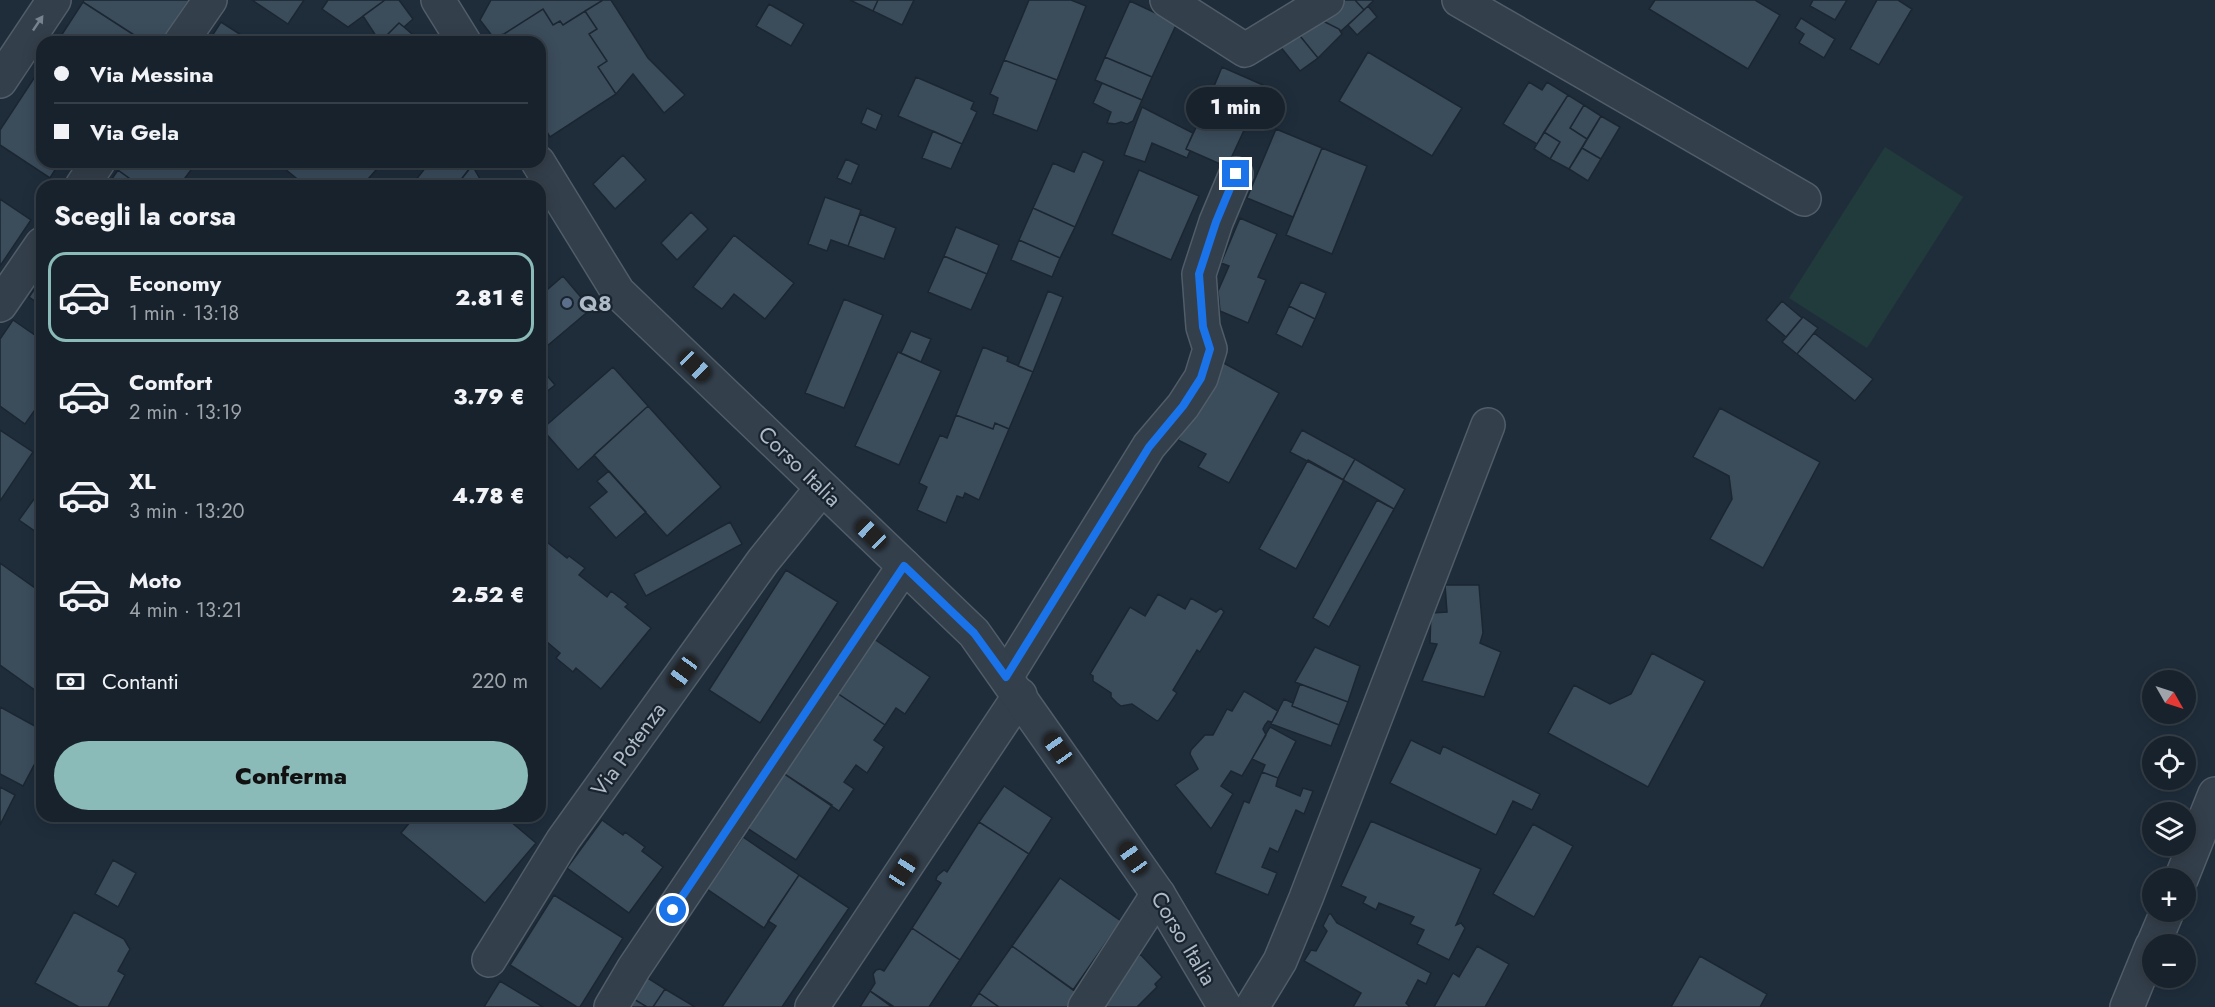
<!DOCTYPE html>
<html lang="it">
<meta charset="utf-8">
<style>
:root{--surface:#17222c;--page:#202a34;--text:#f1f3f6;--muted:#9ea4a9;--line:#363f48;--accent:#8bbbb9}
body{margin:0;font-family:Jost,sans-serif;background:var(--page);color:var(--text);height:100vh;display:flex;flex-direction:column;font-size:22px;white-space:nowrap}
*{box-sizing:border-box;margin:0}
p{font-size:20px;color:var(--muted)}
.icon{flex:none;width:33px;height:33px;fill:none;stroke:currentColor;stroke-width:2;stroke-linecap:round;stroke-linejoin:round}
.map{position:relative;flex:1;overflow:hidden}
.sheet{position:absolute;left:36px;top:180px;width:510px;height:642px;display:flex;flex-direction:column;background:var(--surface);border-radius:18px;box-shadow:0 3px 15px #0003,0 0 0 2px var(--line)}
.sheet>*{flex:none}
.guide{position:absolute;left:36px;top:36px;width:510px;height:132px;border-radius:18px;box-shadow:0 3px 15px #0003,0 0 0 2px var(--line);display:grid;align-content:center;height:132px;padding:0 18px;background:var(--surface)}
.needle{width:39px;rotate:129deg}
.buttons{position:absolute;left:2142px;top:670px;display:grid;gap:12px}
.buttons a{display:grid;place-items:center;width:54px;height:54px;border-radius:50%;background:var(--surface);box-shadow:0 3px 15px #0003,0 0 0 2px var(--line);font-size:30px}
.end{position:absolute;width:27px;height:27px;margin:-14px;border:8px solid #1a73e8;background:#fff;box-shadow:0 0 0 3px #fff}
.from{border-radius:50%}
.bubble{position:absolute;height:42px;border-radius:21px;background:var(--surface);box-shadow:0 3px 15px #0003,0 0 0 2px var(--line);font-size:20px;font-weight:800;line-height:42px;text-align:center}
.car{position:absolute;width:18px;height:36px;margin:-18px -9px;border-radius:8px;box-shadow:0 0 4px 2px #0007;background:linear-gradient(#222 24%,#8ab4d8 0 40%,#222 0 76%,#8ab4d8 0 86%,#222 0)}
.guide b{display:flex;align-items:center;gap:21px;height:57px;font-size:22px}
.guide b+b{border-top:2px solid var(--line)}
.guide i{width:15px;height:15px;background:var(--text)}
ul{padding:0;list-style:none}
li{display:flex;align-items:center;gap:18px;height:90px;margin:0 12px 9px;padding:0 6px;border:3px solid transparent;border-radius:18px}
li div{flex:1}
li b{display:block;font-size:22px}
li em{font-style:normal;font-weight:800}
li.on{border-color:var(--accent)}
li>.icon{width:54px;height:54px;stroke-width:1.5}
h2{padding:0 18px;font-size:27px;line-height:72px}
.pay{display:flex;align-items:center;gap:15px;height:66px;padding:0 18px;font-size:22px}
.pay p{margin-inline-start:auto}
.primary-button{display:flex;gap:12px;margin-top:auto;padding:12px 18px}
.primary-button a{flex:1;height:69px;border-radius:36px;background:var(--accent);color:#111;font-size:24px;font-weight:800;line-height:69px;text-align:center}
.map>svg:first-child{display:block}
.green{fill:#213b3c}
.building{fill:#3b4c5b;stroke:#1b2631;stroke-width:1.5}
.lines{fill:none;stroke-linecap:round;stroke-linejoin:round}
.minor-casing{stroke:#515d69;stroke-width:36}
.tertiary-casing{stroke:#515d69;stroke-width:36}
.minor{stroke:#333f4b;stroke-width:33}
.tertiary{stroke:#333f4b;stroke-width:33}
.oneway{fill:#77838f}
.route{stroke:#1a73e8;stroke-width:8}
.service-dot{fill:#5c6f8a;stroke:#19242f;stroke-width:2}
.labels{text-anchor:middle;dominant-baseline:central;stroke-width:4.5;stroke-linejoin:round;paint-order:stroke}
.poi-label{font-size:22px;font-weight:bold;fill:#aebac7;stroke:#19242f;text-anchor:start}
.street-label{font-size:22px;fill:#aebac7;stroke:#19242f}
</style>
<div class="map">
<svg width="2215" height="1007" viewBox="0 0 2215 1007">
<rect width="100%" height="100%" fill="#1f2d3b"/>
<path class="green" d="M 1885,147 L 1963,197 L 1867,348 L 1789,298 Z"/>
<path class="building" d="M 84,0 L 189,0 L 161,42 L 145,42 L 83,2 Z
M 252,0 L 304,0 L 288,24 Z
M 328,0 L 385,0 L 348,27 L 322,9 Z
M 385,0 L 399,0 L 413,19 L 404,27 L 399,23 L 380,42 L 363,16 Z
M 491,0 L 603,0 L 563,25 L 560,21 L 553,25 L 543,9 L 504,34 L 493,37 L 480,20 Z
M 603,0 L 611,0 L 648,58 L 685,95 L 664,113 L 633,74 L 616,94 L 598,67 L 607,61 L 589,34 L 597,29 L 585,11 Z
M 850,0 L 878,0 L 873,11 Z
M 878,0 L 914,0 L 902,25 L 873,11 Z
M 1029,0 L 1071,0 L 1086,6 L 1057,80 L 1004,60 Z
M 1339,0 L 1355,0 L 1364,10 L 1341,31 L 1339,29 L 1315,17 Z
M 1355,0 L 1372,0 L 1373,1 L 1364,10 Z
M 1655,0 L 1755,0 L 1780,15 L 1748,69 L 1649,9 Z
M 1813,0 L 1847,0 L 1835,20 L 1810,6 Z
M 1877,0 L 1898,0 L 1912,9 L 1879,65 L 1850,49 Z
M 1130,1 L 1177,23 L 1152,77 L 1105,57 Z
M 83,2 L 145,42 L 57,42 Z
M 769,4 L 804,24 L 791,46 L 756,26 Z
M 1368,6 L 1377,17 L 1357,35 L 1348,25 Z
M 543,9 L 553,25 L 560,21 L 563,25 L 585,11 L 597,29 L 589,34 L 607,61 L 598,67 L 616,94 L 550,137 L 540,121 L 540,75 L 542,73 L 540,70 L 540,42 L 509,42 L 504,34 Z
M 1315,17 L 1339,29 L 1342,34 L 1318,58 L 1296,31 Z
M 1801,18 L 1835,39 L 1824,58 L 1799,43 L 1804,34 L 1795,28 Z
M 221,22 L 252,42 L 208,42 Z
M 399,23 L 404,27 L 421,42 L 380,42 Z
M 1296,31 L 1318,58 L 1300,71 L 1279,45 Z
M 1368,52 L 1462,108 L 1432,156 L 1339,101 Z
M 1105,57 L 1152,77 L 1142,100 L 1095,80 Z
M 1004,60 L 1057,80 L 1037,131 L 993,114 L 998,98 L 990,94 Z
M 42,66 L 42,162 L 60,162 L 50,178 L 0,145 L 0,130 Z
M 1222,67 L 1263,85 L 1246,126 L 1205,108 Z
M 916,77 L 974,102 L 971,109 L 977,112 L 962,144 L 898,116 Z
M 1529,82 L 1542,90 L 1547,82 L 1568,95 L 1537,144 L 1503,124 Z
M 1102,83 L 1142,100 L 1133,121 L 1127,124 L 1121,122 L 1115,124 L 1107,123 L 1111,112 L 1093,103 Z
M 1568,95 L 1584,105 L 1570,128 L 1587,139 L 1569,169 L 1550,159 L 1560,142 L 1544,132 Z
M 1584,105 L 1601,116 L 1587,139 L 1570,128 Z
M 1142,107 L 1193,133 L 1186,149 L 1190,151 L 1187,158 L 1152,143 L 1145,162 L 1124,155 Z
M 867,108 L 882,115 L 876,130 L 861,123 Z
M 1205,108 L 1246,126 L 1227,167 L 1186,149 Z
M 1601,116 L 1620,127 L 1601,159 L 1582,148 Z
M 1276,129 L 1322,148 L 1293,217 L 1247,198 Z
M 933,131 L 962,144 L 951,169 L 922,158 Z
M 1544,132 L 1560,142 L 1550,159 L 1534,149 Z
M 1322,148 L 1367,166 L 1332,254 L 1286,235 Z
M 1582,148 L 1601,159 L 1588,181 L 1569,169 Z
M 1083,151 L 1104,161 L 1075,227 L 1033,208 L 1053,163 L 1074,172 Z
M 623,155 L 646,180 L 615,209 L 593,184 Z
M 846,159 L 859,165 L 851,184 L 837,178 Z
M 124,162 L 180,162 L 191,170 L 179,186 L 140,186 L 118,170 Z
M 180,162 L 197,162 L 191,170 Z
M 292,162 L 383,162 L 362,186 L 306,186 L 285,169 Z
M 430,162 L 475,162 L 456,186 L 411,186 Z
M 472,165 L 484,186 L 456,186 Z
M 118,170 L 140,186 L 107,186 Z
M 1139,170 L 1199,196 L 1171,260 L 1112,234 Z
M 825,197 L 861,210 L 848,246 L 831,240 L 827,251 L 808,244 Z
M 0,199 L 31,220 L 0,266 Z
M 1033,208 L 1075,227 L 1060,258 L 1019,240 Z
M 691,212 L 708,229 L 677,260 L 661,243 Z
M 860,214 L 896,228 L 884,259 L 848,246 Z
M 1240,218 L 1277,234 L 1258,277 L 1266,280 L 1248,323 L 1220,311 L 1218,291 L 1229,266 L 1221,263 Z
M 956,227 L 999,245 L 987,274 L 944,256 Z
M 734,235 L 794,283 L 765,319 L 734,294 L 722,309 L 693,287 Z
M 1019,240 L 1060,258 L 1052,277 L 1011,260 Z
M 944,256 L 987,274 L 971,310 L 928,292 Z
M 563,276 L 591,309 L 540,352 L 540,296 Z
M 42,278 L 42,306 L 29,297 Z
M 1301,282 L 1326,293 L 1315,319 L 1289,306 Z
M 1048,291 L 1063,297 L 1033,372 L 1018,366 Z
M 844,299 L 883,315 L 844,408 L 805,393 Z
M 1782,301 L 1802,318 L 1786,337 L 1766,320 Z
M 1289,306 L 1315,319 L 1302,347 L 1276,334 Z
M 1803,317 L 1818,328 L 1797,354 L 1782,342 Z
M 13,320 L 42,340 L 42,400 L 25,424 L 0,406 L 0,339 Z
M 911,331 L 931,339 L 921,362 L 901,353 Z
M 1814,333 L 1873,379 L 1855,401 L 1797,354 Z
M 983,347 L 1008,357 L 1007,361 L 1033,372 L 1009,429 L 995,423 L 993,429 L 956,415 Z
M 898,352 L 941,371 L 899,465 L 855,446 Z
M 1220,361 L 1279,393 L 1229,483 L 1198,467 L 1206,454 L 1178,440 Z
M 540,367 L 555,385 L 540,397 Z
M 613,367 L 648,406 L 578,470 L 542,429 Z
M 648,406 L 721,487 L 667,536 L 594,455 Z
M 1720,408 L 1820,462 L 1763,568 L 1710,539 L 1732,499 L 1729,476 L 1693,457 Z
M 956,415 L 993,429 L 995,423 L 1009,429 L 979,500 L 965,493 L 963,498 L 957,496 L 946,523 L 917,510 L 927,487 L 919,483 L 940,435 L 947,438 Z
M 0,430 L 33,452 L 0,501 Z
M 1302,430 L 1355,459 L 1343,480 L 1290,452 Z
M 1355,459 L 1405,489 L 1394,509 L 1343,480 Z
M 1308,460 L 1344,480 L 1296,569 L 1259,549 Z
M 609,471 L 646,512 L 616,538 L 589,507 L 607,492 L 597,481 Z
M 42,488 L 42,536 L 19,520 Z
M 1377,500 L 1394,509 L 1329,627 L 1313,618 Z
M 730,522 L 742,544 L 646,596 L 634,574 Z
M 543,539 L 567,558 L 569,556 L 585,568 L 579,575 L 607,597 L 611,591 L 628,604 L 625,607 L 651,628 L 601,689 L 576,668 L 573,672 L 556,658 L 560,653 L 540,636 L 540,543 Z
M 0,563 L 42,593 L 42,688 L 39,693 L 0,665 Z
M 786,570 L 838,602 L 760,723 L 709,690 Z
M 1445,585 L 1479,585 L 1483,633 L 1480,643 L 1501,652 L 1484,697 L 1422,681 L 1437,644 L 1430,643 L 1431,613 L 1447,612 Z
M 1158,594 L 1185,609 L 1191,598 L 1216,612 L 1221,608 L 1224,612 L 1200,652 L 1197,650 L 1173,690 L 1177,693 L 1159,720 L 1157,721 L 1132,704 L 1121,706 L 1117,703 L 1111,697 L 1111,693 L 1093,681 L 1093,676 L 1090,674 L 1130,607 L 1145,616 Z
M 874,639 L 930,677 L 905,714 L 896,708 L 885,725 L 837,693 Z
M 1315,647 L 1360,666 L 1348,702 L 1295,682 Z
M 1652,653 L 1705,681 L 1648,787 L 1548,733 L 1574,685 L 1610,704 L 1631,694 Z
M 1300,684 L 1348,702 L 1339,725 L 1292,706 Z
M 1244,691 L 1278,711 L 1272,722 L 1268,721 L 1265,725 L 1263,729 L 1266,735 L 1242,776 L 1231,771 L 1221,786 L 1233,794 L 1211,829 L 1175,785 L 1198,769 L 1190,754 L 1191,750 L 1205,735 L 1213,735 L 1227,709 L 1232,711 Z
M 837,693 L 885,725 L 874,740 L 884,747 L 867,773 L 856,765 L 844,782 L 854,789 L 839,811 L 783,773 Z
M 1284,699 L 1293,703 L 1292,706 L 1339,725 L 1331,746 L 1271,724 Z
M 0,707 L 42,730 L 42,750 L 23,786 L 0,774 Z
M 1270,727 L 1296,741 L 1278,778 L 1262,772 L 1265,765 L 1252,759 Z
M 1411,740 L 1440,754 L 1443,746 L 1540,794 L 1532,810 L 1513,801 L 1496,835 L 1390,783 Z
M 1262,772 L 1278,778 L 1276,786 L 1300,796 L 1303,788 L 1313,791 L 1304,814 L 1296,810 L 1278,852 L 1270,848 L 1262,867 L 1277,873 L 1268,895 L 1215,873 L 1244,801 L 1249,803 Z
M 783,773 L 832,805 L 796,860 L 747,828 Z
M 1004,786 L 1052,818 L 1029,854 L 979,822 Z
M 0,787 L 15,795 L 0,825 Z
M 375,816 L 387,816 L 382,822 Z
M 415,816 L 504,816 L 536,843 L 485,903 L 401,833 Z
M 602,820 L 623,835 L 625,832 L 645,847 L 642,851 L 663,867 L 629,913 L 567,868 Z
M 1371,821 L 1481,869 L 1456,925 L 1461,923 L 1465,928 L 1449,960 L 1417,944 L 1424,930 L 1410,924 L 1414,917 L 1379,903 L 1376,910 L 1363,903 L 1366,897 L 1341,886 Z
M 979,822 L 1029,854 L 960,960 L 912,928 L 941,883 L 936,880 L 937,876 L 944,870 L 947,872 Z
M 1533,824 L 1573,846 L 1534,917 L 1493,894 Z
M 743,837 L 799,875 L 764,928 L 707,889 Z
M 113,860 L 136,873 L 118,907 L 95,894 Z
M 799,875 L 849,908 L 782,1007 L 722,1007 L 776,926 L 768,921 Z
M 1060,878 L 1121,921 L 1073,990 L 1012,946 Z
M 554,895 L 623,938 L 580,1007 L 577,1007 L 510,965 Z
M 74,912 L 124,939 L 130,949 L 118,971 L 125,975 L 108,1007 L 79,1007 L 35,983 Z
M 1329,914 L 1331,914 L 1337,923 L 1431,973 L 1426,984 L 1418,980 L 1406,1003 L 1410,1007 L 1353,1007 L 1361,993 L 1304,961 L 1311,950 L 1316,951 L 1327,931 L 1323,926 Z
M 912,928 L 960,960 L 929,1007 L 892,1007 L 870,991 L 875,983 L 873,974 L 876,970 L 880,969 L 884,971 Z
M 1012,946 L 1078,993 L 1069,1007 L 999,1007 L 979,993 Z
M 1477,946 L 1509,964 L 1485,1007 L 1434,1007 L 1453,973 L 1459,977 Z
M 1140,954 L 1162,977 L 1155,984 L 1157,987 L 1137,1007 L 1098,1007 Z
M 1700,956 L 1767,994 L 1760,1007 L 1671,1007 Z
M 640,973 L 665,989 L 653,1007 L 647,1007 L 627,995 Z
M 500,981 L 543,1007 L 484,1007 Z
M 665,989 L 695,1007 L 653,1007 Z
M 870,991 L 893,1006 L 892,1007 L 860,1007 Z
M 979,993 L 999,1007 L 970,1007 Z
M 627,995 L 647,1007 L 620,1007 Z"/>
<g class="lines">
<g class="minor-casing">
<path id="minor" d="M 1167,0 L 1245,50 L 1327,0
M 1459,0 L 1804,199
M 181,42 L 210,0
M 0,81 L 54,0
M 82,186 L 98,162
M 0,305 L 42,244
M 1006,677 L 1149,446 L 1183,406 L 1201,378 L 1210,349 L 1203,327 L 1199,274 L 1216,222 L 1236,174
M 2181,879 L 2215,794
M 2153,945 L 2167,912
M 489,960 L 563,840 L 763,561 L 822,488
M 611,1007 L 634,968 L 904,566
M 812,1007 L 1020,695
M 1085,1007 L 1158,894
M 1252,1007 L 1280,961 L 1306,898 L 1488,425
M 2127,1007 L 2152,946"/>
</g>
<g class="tertiary-casing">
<path id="tertiary" d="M 438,0 L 464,42
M 538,162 L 618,292 L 974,633 L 1158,894 L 1225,1007"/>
</g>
<use href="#minor" class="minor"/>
<use href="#tertiary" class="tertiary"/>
</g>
<defs><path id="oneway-solid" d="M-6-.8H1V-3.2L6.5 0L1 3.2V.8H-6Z" transform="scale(1.5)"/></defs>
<use class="oneway" href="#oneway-solid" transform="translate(38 23) rotate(-56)"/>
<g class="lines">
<path class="route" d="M 673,910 L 904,566 L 974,633 L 1006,677 L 1149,447 L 1183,406 L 1201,378 L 1210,349 L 1203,327 L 1199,274 L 1216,222 L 1236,174"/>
</g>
<circle class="service-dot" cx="567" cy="303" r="6"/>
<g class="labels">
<g class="poi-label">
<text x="579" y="303">Q8</text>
</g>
<g class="street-label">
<text transform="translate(800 466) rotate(44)">Corso Italia</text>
<text transform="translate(628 749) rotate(-54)">Via Potenza</text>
<text transform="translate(1184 938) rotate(59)">Corso Italia</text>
</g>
</g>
</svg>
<div class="buttons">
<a><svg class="needle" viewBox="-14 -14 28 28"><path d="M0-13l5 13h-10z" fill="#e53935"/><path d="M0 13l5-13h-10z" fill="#9ea4a9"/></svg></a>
<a><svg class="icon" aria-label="locate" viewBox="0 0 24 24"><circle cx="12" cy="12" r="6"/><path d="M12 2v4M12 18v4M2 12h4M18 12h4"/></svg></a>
<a><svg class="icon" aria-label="layers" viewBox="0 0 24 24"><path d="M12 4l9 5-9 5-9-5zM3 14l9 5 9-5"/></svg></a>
<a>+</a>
<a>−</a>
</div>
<i class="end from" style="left:673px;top:910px"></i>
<i class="end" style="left:1236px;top:174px"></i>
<div class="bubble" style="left:1186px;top:87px;width:99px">1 min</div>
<i class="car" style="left:695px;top:366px;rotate:134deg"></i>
<i class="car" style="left:871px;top:534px;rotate:314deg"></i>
<i class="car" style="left:683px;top:672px;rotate:216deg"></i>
<i class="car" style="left:1058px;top:749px;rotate:325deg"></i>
<i class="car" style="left:1133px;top:858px;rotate:325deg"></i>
<i class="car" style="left:903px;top:871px;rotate:33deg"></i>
<div class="guide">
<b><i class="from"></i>Via Messina</b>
<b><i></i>Via Gela</b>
</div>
<section class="sheet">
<h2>Scegli la corsa</h2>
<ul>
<li class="on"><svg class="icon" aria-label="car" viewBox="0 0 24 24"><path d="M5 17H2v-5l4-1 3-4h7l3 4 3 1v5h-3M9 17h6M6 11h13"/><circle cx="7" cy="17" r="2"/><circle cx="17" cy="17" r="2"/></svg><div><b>Economy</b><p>1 min · 13:18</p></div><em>2.81 €</em></li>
<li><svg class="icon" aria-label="car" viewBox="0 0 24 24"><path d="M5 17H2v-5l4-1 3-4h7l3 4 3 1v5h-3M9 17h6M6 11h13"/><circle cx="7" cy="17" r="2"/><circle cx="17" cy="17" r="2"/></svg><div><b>Comfort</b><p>2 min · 13:19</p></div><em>3.79 €</em></li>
<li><svg class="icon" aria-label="car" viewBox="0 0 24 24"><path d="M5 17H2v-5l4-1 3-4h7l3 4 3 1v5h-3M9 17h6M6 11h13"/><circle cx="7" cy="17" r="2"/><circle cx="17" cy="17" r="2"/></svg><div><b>XL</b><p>3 min · 13:20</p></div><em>4.78 €</em></li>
<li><svg class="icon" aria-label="car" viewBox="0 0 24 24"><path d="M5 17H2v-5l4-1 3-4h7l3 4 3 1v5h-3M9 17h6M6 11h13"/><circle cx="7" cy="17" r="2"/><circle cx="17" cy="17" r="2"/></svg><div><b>Moto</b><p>4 min · 13:21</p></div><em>2.52 €</em></li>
</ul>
<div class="pay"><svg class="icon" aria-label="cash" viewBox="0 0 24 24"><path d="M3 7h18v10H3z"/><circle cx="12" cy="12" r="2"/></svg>Contanti<p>220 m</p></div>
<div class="primary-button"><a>Conferma</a></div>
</section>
</div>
